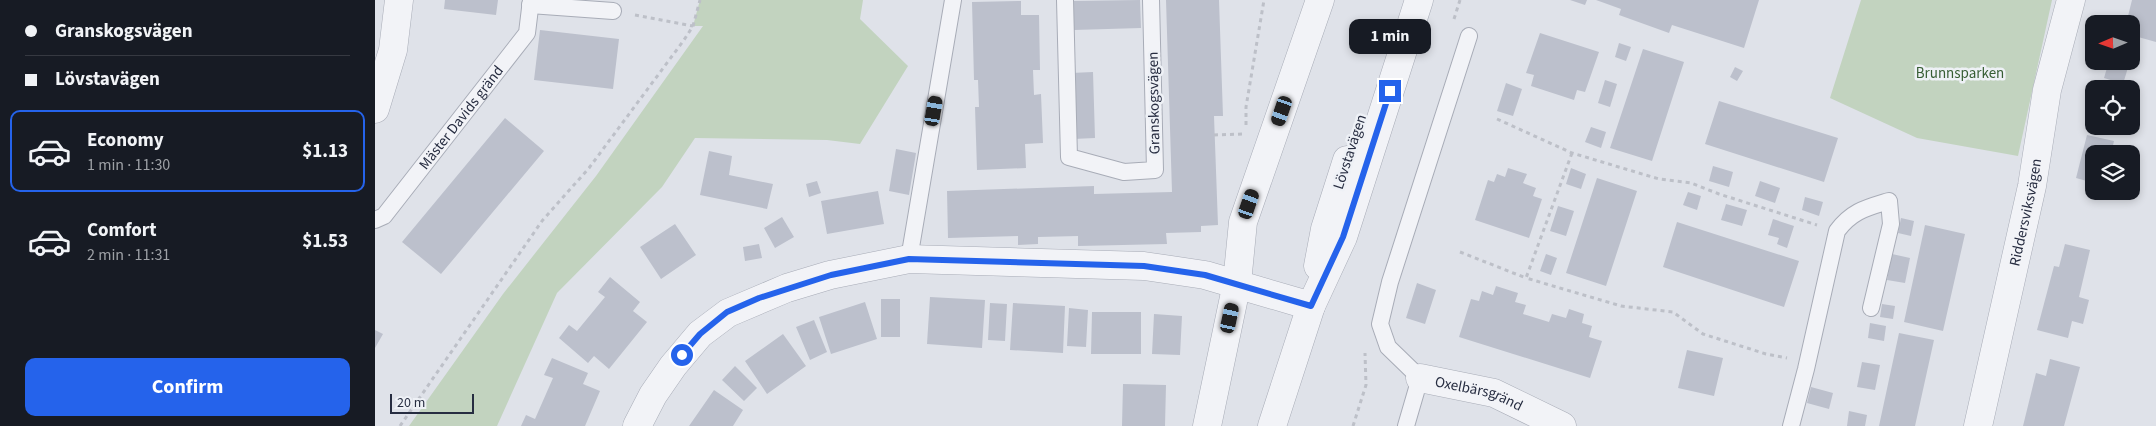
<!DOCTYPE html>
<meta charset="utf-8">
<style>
:root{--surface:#171b24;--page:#242831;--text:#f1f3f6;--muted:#9ea1a6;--line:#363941;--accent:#2563eb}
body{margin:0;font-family:"Source Sans 3",sans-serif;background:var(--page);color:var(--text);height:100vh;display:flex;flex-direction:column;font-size:19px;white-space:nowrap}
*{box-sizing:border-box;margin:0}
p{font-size:16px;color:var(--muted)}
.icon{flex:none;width:28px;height:28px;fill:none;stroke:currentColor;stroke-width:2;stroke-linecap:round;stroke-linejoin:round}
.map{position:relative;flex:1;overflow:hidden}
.drawer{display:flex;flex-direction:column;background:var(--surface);width:375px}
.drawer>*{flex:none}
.guide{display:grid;align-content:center;height:110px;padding:0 25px;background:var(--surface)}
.needle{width:32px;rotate:268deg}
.controls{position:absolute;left:1710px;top:15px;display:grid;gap:10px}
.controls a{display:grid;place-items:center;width:55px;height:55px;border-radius:10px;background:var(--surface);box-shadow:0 2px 8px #0003;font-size:25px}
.scale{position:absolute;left:15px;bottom:12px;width:84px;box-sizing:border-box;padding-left:5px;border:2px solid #272d41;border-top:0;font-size:14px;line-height:18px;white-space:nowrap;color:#272d41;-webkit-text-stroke:4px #eef1f6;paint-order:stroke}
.end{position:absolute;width:22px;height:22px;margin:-11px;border:6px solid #2563eb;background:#fff;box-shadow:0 0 0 2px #fff}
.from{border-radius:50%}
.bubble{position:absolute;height:35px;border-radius:10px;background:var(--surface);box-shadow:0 2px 8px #0003;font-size:16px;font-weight:700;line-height:35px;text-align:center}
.car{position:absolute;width:15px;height:30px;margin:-15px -8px;border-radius:6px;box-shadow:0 0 4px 1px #0007;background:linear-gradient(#222 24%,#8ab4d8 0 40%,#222 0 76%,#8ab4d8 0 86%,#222 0)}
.guide b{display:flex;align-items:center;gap:18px;height:48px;font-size:19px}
.guide b+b{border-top:1px solid var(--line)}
.guide i{width:12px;height:12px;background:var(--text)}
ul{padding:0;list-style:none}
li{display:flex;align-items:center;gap:15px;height:82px;margin:0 10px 8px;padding:0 15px;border:2px solid transparent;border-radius:10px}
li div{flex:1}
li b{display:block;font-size:19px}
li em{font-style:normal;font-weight:700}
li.current{border-color:var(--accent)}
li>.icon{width:45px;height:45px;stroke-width:1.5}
.cta{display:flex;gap:10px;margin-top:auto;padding:10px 25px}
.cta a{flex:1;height:58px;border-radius:10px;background:var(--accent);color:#fff;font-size:20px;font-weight:700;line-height:58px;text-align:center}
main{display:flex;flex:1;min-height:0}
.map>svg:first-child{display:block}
.green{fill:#c2d3bf}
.building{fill:#bcc0cc}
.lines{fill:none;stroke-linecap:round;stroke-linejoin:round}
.lane-casing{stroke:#a8acb7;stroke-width:18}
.street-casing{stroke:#a8acb7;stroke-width:29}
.path{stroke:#bdc0c8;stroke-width:3;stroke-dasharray:4 4;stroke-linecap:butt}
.lane{stroke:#f2f3f7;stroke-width:16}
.street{stroke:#f2f3f7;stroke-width:28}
.route{stroke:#2563eb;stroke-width:6}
.labels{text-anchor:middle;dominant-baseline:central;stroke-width:5;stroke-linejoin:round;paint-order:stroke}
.park-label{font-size:15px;fill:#365d33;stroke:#eef1f6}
.street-label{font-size:15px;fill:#272d41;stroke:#eef1f6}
</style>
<main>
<section class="drawer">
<div class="guide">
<b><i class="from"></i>Granskogsvägen</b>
<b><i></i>Lövstavägen</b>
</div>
<ul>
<li class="current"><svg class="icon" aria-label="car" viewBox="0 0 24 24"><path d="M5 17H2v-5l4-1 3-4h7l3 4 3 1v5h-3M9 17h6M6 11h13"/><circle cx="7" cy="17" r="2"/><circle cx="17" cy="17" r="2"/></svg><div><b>Economy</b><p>1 min · 11:30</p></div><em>$1.13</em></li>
<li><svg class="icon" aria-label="car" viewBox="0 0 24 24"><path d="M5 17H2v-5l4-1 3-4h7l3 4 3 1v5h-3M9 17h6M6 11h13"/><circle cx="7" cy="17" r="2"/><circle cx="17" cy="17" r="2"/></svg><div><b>Comfort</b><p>2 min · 11:31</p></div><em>$1.53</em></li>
</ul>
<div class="cta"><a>Confirm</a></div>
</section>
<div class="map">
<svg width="1781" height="426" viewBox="0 0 1781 426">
<rect width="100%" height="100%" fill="#dfe2e9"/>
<path class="green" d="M 325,0 L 488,0 L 485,19 L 533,66 L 485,144 L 452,140 L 320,138 L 287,187 L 182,293 L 122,426 L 34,426 L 128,294 L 221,176 L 328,26 L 318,26 Z
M 1486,0 L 1677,0 L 1643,156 L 1542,138 L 1455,98 Z"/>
<path class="building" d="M 70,0 L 123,0 L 121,15 L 69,9 Z
M 765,0 L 766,28 L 699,30 L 698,1 Z
M 791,0 L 844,0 L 848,116 L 839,116 L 843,225 L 826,226 L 826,232 L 791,233 L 792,244 L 703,246 L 703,236 L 663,237 L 663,244 L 643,245 L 643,236 L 573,238 L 572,191 L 719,186 L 719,194 L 797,192 Z
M 1195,0 L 1212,0 L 1210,5 Z
M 1221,0 L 1384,0 L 1369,48 L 1297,25 L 1294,33 L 1244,15 L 1246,9 Z
M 1757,0 L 1781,0 L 1781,42 L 1756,35 L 1756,24 L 1751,24 Z
M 646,1 L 646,15 L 664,15 L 665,70 L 658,70 L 659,95 L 666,94 L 668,143 L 650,144 L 651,168 L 602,170 L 600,107 L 604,107 L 603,80 L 599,80 L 597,2 Z
M 165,30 L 244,39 L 238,89 L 159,80 Z
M 1165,33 L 1224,52 L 1210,92 L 1202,90 L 1199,100 L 1156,86 L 1159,75 L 1151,73 Z
M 1244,43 L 1256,47 L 1251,61 L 1240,57 Z
M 1268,49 L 1309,62 L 1277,161 L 1235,148 Z
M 1734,61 L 1755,61 L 1748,84 L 1729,78 Z
M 1360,67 L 1368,71 L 1362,81 L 1355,77 Z
M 718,72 L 720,138 L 698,139 L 696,73 Z
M 1230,80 L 1242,84 L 1235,107 L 1223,103 Z
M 1131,83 L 1147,89 L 1138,116 L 1122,111 Z
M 1344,101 L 1463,138 L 1449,182 L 1330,144 Z
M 130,118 L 169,151 L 66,274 L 27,242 Z
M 1216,127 L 1231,132 L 1226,148 L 1210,142 Z
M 1712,135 L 1739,141 L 1736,154 L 1719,154 L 1719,183 L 1701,178 Z
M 521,149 L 541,153 L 534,195 L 514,191 Z
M 334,151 L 357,156 L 354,175 L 398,184 L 392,209 L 325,195 Z
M 1338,166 L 1358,172 L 1354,187 L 1334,181 Z
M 1133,168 L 1152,174 L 1148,183 L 1161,188 L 1158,196 L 1167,199 L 1154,238 L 1100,220 L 1113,180 L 1119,182 L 1122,174 L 1130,177 Z
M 1196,168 L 1211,174 L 1206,189 L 1191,184 Z
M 1222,178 L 1262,191 L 1231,286 L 1191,273 Z
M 442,181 L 446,193 L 434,197 L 431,184 Z
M 1385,181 L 1405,188 L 1400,203 L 1380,196 Z
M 503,191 L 509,224 L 452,234 L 446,201 Z
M 1313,192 L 1326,196 L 1322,210 L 1308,205 Z
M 1430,197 L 1448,202 L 1444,216 L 1427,210 Z
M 1351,204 L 1372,210 L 1367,226 L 1346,220 Z
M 1183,206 L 1199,211 L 1191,236 L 1175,231 Z
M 407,217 L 419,237 L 400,248 L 389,228 Z
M 1526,218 L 1539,221 L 1536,236 L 1523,233 Z
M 1398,219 L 1419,226 L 1412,248 L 1402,244 L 1404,238 L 1393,235 Z
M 1302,222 L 1424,261 L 1409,307 L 1288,267 Z
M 300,224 L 321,255 L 286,279 L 265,247 Z
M 1550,225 L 1590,234 L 1568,331 L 1529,322 Z
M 384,244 L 387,258 L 370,261 L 368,247 Z
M 1690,244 L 1715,250 L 1704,297 L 1714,300 L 1708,324 L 1697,321 L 1693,338 L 1662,330 L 1679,266 L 1684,267 Z
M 1171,254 L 1182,258 L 1176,275 L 1165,271 Z
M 1517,254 L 1535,258 L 1530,283 L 1512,280 Z
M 235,277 L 265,302 L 258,311 L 272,322 L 234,369 L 219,356 L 213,363 L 184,338 L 194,325 L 202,331 L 230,297 L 223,292 Z
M 1042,283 L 1061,290 L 1050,324 L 1031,318 Z
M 1121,286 L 1143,293 L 1140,302 L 1151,305 L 1148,314 L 1174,322 L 1177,314 L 1191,318 L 1194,309 L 1209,314 L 1207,323 L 1217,326 L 1214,337 L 1227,341 L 1215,378 L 1084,337 L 1096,299 L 1104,301 L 1107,291 L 1118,295 Z
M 555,297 L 610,300 L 607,348 L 552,344 Z
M 506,299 L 525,299 L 525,337 L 506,337 Z
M 490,302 L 502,339 L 456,354 L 444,317 Z
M 615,303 L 632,304 L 630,341 L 613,340 Z
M 638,303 L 690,306 L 688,353 L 635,350 Z
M 1507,304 L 1520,306 L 1518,319 L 1505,317 Z
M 694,308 L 713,310 L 711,347 L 692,346 Z
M 717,312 L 766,312 L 766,354 L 716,354 Z
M 779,314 L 807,316 L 805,355 L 777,354 Z
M 439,320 L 452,352 L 435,360 L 421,327 Z
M 1495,323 L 1511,326 L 1509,341 L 1493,338 Z
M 0,330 L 8,334 L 0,348 Z
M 1524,333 L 1559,340 L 1540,426 L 1504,426 Z
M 408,334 L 431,366 L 392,394 L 370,361 Z
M 1312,350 L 1348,358 L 1339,396 L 1303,388 Z
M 177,358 L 213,373 L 208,384 L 225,391 L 210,426 L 146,426 L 151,415 L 160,419 L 178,378 L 169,375 Z
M 1675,359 L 1705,367 L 1689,426 L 1648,426 L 1661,373 L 1671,376 Z
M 1487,362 L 1505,365 L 1500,390 L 1482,387 Z
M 360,366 L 382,388 L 369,401 L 347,380 Z
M 748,384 L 791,385 L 790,426 L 747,426 Z
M 1436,387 L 1458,393 L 1454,409 L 1432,403 Z
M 339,390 L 368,410 L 358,426 L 314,426 Z
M 1474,411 L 1492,415 L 1490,426 L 1472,426 Z"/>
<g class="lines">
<g class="lane-casing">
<g id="lane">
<path d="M 690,0 L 694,157 L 749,172 L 780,170 L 776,0"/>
<path d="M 155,5 L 238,11"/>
<path id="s1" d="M 0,220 L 9,216 L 152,33 L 156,0"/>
<path d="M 534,259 L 578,0"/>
<path d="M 1031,426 L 1045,378 L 1013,347 L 1005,324 L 1015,282 L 1094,36"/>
<path d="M 1416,426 L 1431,369 L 1462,231 C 1477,211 1491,208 1514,201 L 1516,224 L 1496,308"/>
</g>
</g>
<g class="street-casing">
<g id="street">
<path d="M 0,109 L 18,50 L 24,0"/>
<path d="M 943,266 L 950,229 L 972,160"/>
<path id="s2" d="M 1045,378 L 1119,393 L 1187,426"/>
<path d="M 262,426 L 278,395 L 298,366 L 325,334 L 353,313 L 412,288 L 455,275 L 534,259 L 769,266 L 830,275 L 936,306"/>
<path d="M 832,426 L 862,283 L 868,222 L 945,0"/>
<path d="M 897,426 L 936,306 L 968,237 L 1044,0"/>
<path id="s3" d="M 1603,426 L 1657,186 L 1672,90 L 1696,0"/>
</g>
</g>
<path class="path" d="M 260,15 L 318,26
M 1079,19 L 1085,0
M 1122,119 L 1197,153 L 1284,179 L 1316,183 L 1344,194 L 1442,225
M 871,125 L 871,107 L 889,0
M 839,135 L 869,134
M 1197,153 L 1151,278 L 1246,306 L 1298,312 L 1328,334 L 1391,354 L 1412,358
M 1085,252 L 1151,278
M 25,426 L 167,221 L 214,168 L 309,40 L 318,26 L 325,0
M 978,426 L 991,385 L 990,353"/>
<use href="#lane" class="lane"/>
<use href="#street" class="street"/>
</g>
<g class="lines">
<path class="route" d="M 307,355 L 325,334 L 352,312 L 384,298 L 456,275 L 534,259 L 769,266 L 830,275 L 936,306 L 968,237 L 1015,91"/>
</g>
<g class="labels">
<g class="park-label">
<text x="1585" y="73">Brunnsparken</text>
</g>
<g class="street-label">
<text transform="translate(779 103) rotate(-91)">Granskogsvägen</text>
<text stroke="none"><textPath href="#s1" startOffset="135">Mäster Davids gränd</textPath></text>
<text transform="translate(975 152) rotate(-72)">Lövstavägen</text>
<text stroke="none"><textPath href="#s3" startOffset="219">Riddersviksvägen</textPath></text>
<text stroke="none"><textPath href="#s2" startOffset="61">Oxelbärsgränd</textPath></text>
</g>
</g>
</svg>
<div class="controls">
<a><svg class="needle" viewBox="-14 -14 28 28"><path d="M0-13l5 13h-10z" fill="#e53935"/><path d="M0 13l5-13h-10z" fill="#9ea1a6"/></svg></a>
<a><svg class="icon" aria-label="locate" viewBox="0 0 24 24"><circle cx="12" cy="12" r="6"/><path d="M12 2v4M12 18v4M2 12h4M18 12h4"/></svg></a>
<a><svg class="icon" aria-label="layers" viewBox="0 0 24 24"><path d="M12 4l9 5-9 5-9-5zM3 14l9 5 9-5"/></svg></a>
</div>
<div class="scale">20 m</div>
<i class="end from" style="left:307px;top:355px"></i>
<i class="end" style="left:1015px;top:91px"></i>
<div class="bubble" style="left:974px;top:19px;width:82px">1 min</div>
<i class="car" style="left:559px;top:111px;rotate:10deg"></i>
<i class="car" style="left:907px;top:111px;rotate:199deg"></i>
<i class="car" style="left:874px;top:204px;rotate:19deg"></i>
<i class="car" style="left:855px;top:318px;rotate:12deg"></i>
</div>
</main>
